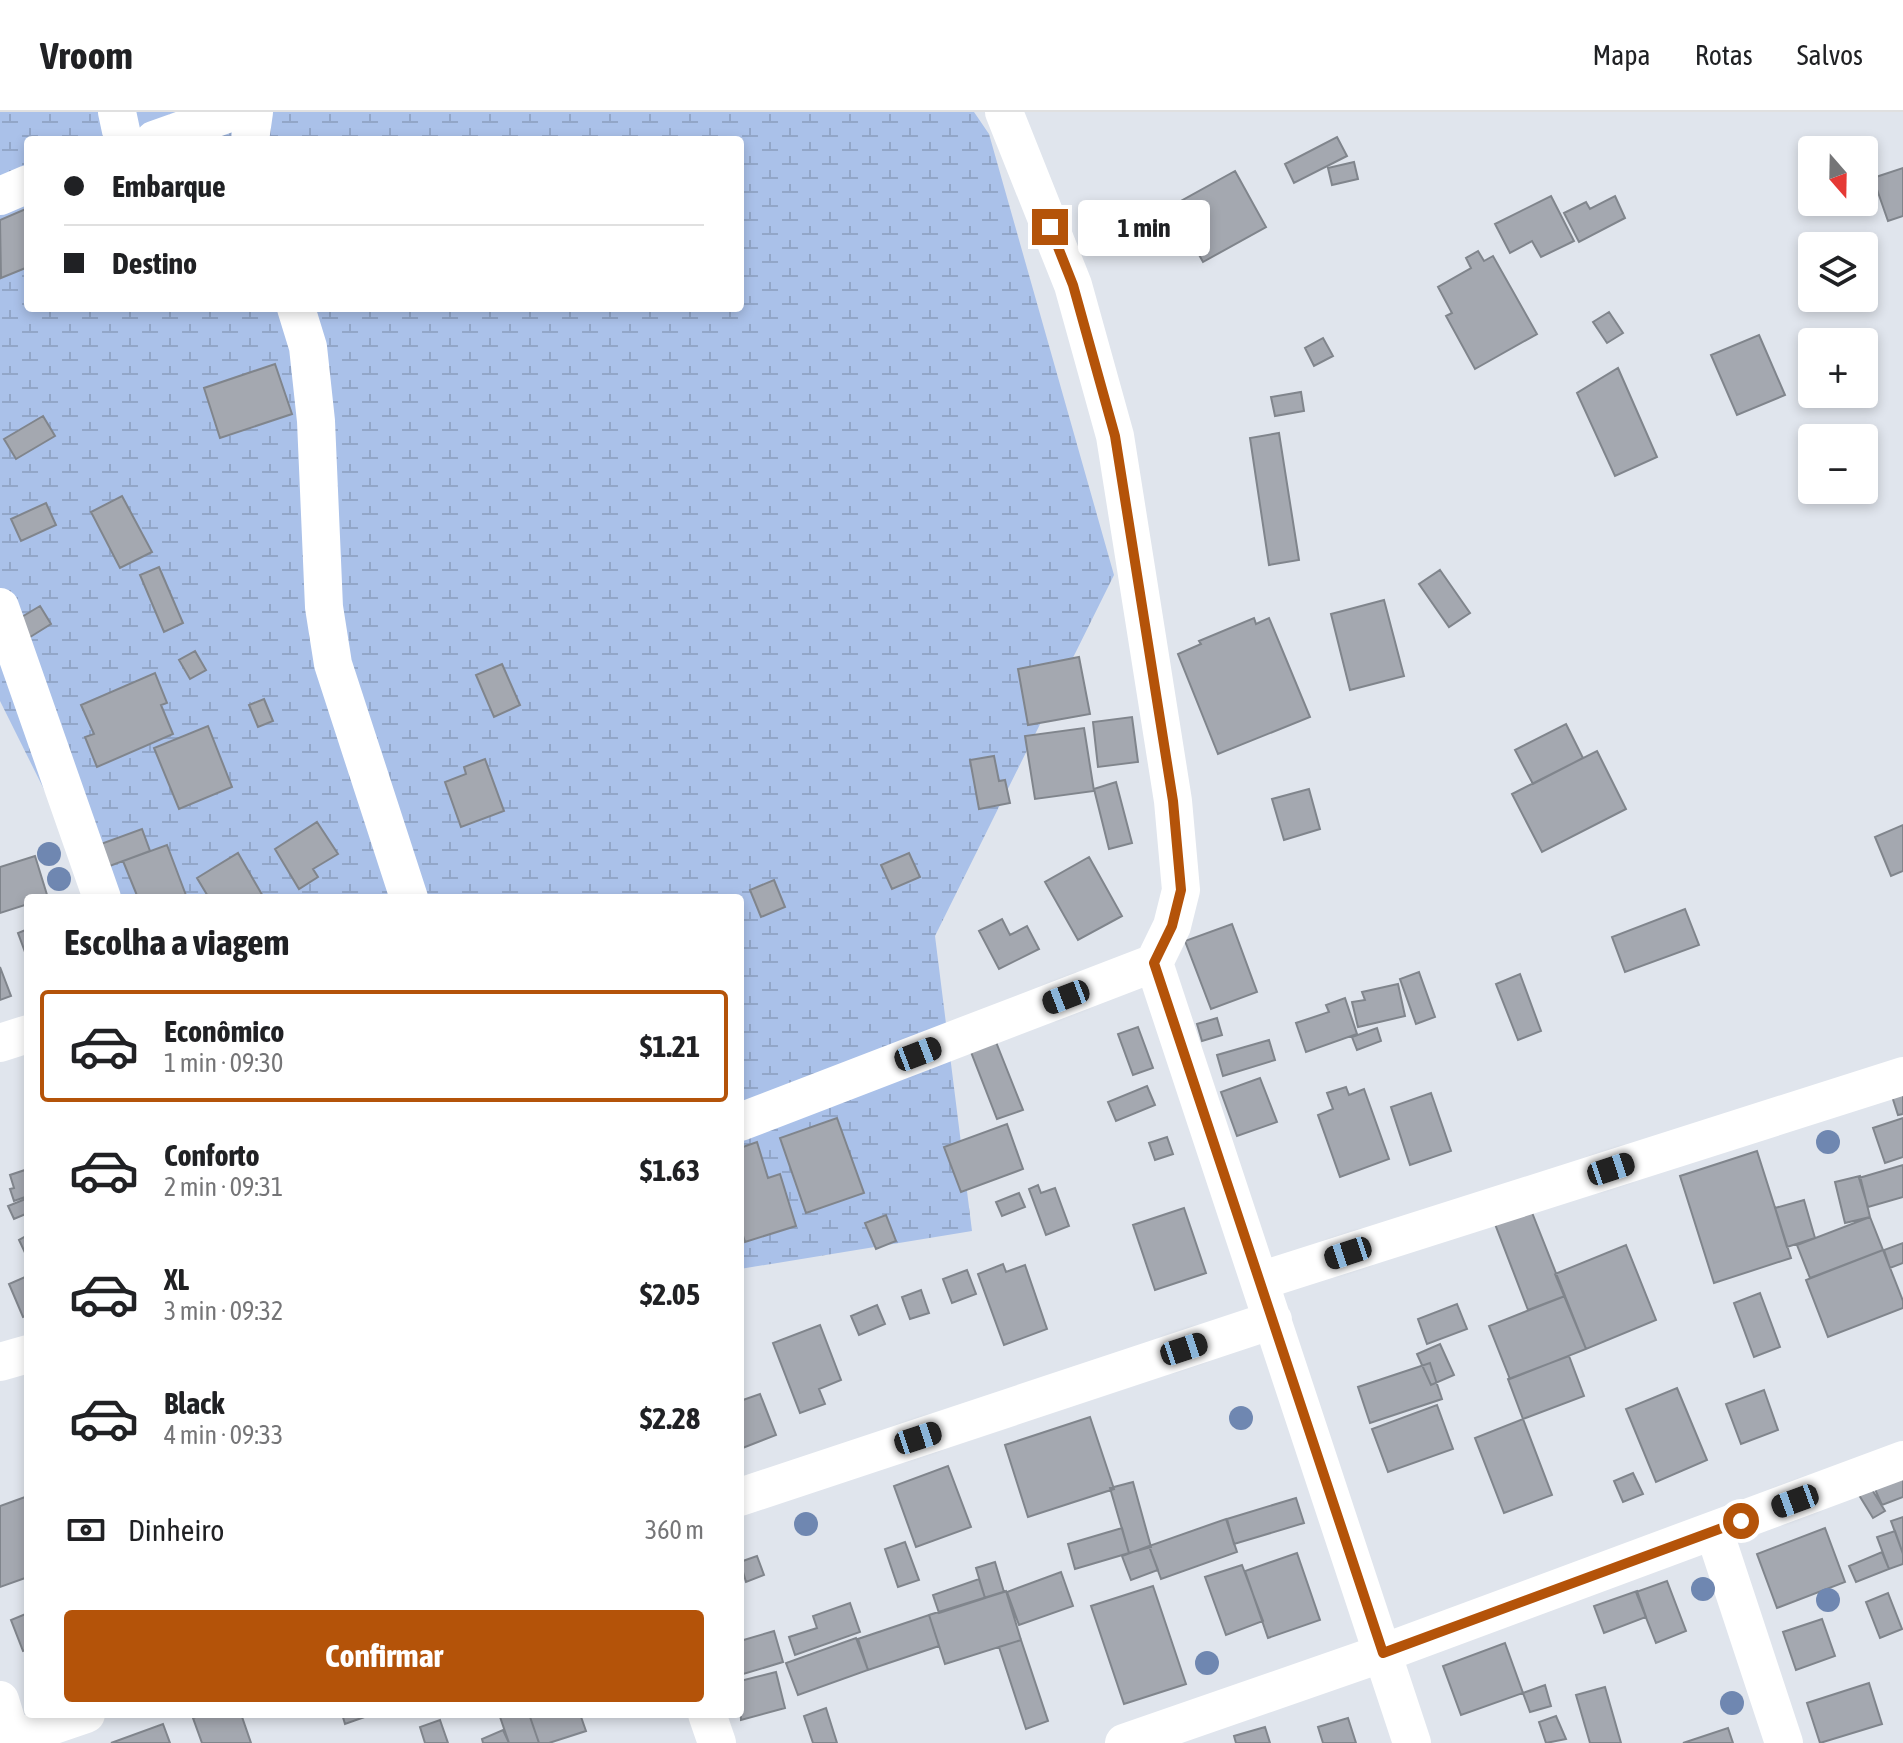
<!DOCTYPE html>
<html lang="pt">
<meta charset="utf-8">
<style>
:root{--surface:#fff;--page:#f6f6f6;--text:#202124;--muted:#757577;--line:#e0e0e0;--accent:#b45309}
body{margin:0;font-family:"Asap Condensed",sans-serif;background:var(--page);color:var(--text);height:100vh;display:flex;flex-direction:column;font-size:30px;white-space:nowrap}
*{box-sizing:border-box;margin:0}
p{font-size:26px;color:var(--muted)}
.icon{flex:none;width:44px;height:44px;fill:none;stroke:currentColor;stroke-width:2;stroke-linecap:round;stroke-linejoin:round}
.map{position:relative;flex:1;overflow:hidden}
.side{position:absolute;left:24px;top:782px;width:720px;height:824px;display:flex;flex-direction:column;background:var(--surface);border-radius:8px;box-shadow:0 4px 12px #0003}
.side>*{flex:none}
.hud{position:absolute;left:24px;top:24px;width:720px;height:176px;border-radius:8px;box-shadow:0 4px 12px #0003;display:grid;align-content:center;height:176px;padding:0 40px;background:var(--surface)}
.needle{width:52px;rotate:160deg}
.tools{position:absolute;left:1798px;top:24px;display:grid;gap:16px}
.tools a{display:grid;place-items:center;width:80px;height:80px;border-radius:8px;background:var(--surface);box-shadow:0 4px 12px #0003;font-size:40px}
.end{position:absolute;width:36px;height:36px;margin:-18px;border:10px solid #b45309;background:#fff;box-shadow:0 0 0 4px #fff}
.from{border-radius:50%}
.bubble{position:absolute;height:56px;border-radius:8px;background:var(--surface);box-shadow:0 4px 12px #0003;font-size:26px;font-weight:700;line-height:56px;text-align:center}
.car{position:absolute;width:24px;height:48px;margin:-24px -12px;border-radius:10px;box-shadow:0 0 6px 2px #0007;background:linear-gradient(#222 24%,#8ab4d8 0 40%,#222 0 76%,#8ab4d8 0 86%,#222 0)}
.hud b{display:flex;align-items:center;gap:28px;height:76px;font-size:30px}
.hud b+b{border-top:2px solid var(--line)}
.hud i{width:20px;height:20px;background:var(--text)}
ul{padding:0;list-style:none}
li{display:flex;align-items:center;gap:24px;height:112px;margin:0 16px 12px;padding:0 24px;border:4px solid transparent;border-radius:8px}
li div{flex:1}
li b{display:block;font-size:30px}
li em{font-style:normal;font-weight:700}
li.active{border-color:var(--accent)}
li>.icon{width:72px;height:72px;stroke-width:1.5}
h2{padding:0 40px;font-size:36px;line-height:96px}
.pay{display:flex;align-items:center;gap:20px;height:88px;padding:0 40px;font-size:30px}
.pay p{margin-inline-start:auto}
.action{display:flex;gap:16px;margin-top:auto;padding:16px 40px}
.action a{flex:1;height:92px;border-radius:8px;background:var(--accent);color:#fff;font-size:32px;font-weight:700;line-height:92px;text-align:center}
header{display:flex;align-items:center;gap:48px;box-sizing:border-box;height:112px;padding:0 40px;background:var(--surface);border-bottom:2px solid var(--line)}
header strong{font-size:38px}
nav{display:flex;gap:44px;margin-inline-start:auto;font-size:28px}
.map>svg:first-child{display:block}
.wetland{fill:url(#wetland-marsh);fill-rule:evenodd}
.building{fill:#a4a8b0;stroke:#80858c;stroke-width:2}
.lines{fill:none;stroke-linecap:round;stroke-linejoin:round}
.minor{stroke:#fff;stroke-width:38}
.tree{fill:#6f87b1}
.route{stroke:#b45309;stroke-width:10}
</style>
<header>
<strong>Vroom</strong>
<nav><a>Mapa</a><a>Rotas</a><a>Salvos</a></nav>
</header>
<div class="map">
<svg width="1903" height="1631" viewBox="0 0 1903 1631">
<defs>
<pattern id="wetland-marsh" width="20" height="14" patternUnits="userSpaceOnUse" patternTransform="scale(2)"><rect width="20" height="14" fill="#aac1e9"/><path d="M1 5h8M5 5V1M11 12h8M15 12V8" fill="none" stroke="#92a6c8"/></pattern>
</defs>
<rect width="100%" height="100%" fill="#e0e5ed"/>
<path class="wetland" d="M 0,0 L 974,0 L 989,22 L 1114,463 L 935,824 L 972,1119 L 740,1157 L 740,786 L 98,786 L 0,589 ZM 28,28 L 740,28 L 740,196 L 28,196 Z"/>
<path class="building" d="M 1337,25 L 1347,44 L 1294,71 L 1285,52 Z
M 1354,50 L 1358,67 L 1332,73 L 1328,56 Z
M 1903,56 L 1903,104 L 1888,109 L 1873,66 Z
M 1235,59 L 1266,115 L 1203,150 L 1172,94 Z
M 1551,84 L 1574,129 L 1541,145 L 1532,129 L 1510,141 L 1495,112 Z
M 1615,84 L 1625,106 L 1579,130 L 1564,101 L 1586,90 L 1590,97 Z
M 28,96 L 28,155 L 1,166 L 0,108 Z
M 1478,139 L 1484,149 L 1493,144 L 1537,222 L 1475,257 L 1446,204 L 1452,201 L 1438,175 L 1471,156 L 1466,146 Z
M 1609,200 L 1623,221 L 1607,231 L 1593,210 Z
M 1759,223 L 1785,283 L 1737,303 L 1711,243 Z
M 1323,226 L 1333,244 L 1314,254 L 1305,236 Z
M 275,252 L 292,302 L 220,326 L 204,276 Z
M 1618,256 L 1657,345 L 1615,364 L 1577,281 Z
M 1301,280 L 1304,299 L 1275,304 L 1271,285 Z
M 43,304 L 55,324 L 16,347 L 4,327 Z
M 1279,321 L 1299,448 L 1269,453 L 1250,326 Z
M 122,384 L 152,440 L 120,456 L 91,400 Z
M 46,391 L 56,413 L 21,429 L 11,407 Z
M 159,455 L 183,511 L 164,520 L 140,463 Z
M 1440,458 L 1470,501 L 1449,515 L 1419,472 Z
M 1384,488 L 1404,564 L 1350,578 L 1331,502 Z
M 40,494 L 51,512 L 27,527 L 15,509 Z
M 1254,506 L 1256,512 L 1269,506 L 1310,605 L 1218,642 L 1178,542 L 1201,532 L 1199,529 Z
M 195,539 L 206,558 L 190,567 L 179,548 Z
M 1079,545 L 1090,602 L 1028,613 L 1018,557 Z
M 502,552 L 520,593 L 494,605 L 476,563 Z
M 155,561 L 167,591 L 161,593 L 173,622 L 97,655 L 85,625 L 94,622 L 81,593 Z
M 264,587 L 273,609 L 258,615 L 249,593 Z
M 1132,605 L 1138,650 L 1098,655 L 1093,610 Z
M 1566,612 L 1583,646 L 1533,672 L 1515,638 Z
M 208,614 L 232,675 L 179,697 L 154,636 Z
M 1084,616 L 1094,679 L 1035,687 L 1025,624 Z
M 1597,639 L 1626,697 L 1542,740 L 1512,682 Z
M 994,644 L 999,669 L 1005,668 L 1010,691 L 979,697 L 970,648 Z
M 485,647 L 504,699 L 461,715 L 445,670 L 466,662 L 464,655 Z
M 1116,670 L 1132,731 L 1109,737 L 1094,677 Z
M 1309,677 L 1320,717 L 1284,728 L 1272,687 Z
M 317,710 L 338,742 L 313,757 L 318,765 L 299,777 L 275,737 Z
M 1903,713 L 1903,759 L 1891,764 L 1875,725 Z
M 142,717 L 150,739 L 107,755 L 98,733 Z
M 167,733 L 187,786 L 138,786 L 123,749 Z
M 238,741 L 264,786 L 209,786 L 197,766 Z
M 909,741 L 920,765 L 892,777 L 881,753 Z
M 35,744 L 48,786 L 28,786 L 28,792 L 0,801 L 0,755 Z
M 1089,745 L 1122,804 L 1078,828 L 1045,770 Z
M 774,768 L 785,795 L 761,805 L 750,778 Z
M 1685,797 L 1699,833 L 1625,860 L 1612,825 Z
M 1002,807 L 1010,823 L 1027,814 L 1039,837 L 999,857 L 979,819 Z
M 1232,812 L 1257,880 L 1211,897 L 1185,829 Z
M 28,817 L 28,839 L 25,840 L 18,821 Z
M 0,855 L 11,884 L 0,888 Z
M 1419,860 L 1435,905 L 1416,912 L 1400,867 Z
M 1520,862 L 1541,919 L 1518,928 L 1496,872 Z
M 1398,872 L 1405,904 L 1358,915 L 1352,890 L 1365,888 L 1362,880 Z
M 1345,886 L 1357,922 L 1306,940 L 1296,911 L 1329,900 L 1326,893 Z
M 1217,906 L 1222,923 L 1202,929 L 1197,912 Z
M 1138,915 L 1153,956 L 1133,963 L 1118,922 Z
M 1377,916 L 1381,929 L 1357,938 L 1352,925 Z
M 1269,928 L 1275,948 L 1223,964 L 1217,943 Z
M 996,930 L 1023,998 L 997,1007 L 971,940 Z
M 1260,966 L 1277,1010 L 1237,1024 L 1221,980 Z
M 1147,974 L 1155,993 L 1116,1009 L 1108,990 Z
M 1903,974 L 1903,1002 L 1898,1003 L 1890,978 Z
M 1346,975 L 1349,983 L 1364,977 L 1389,1047 L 1340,1065 L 1318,1003 L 1333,997 L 1327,981 Z
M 1431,981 L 1451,1039 L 1410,1053 L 1391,995 Z
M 837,1006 L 864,1081 L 806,1101 L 780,1026 Z
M 1903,1006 L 1903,1045 L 1885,1051 L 1873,1016 Z
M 1007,1012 L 1023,1057 L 961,1080 L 944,1035 Z
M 1167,1025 L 1173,1042 L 1155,1048 L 1149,1031 Z
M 757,1030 L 768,1066 L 780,1062 L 796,1114 L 745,1130 L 740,1114 L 740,1036 Z
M 1757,1039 L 1791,1146 L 1714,1171 L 1680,1064 Z
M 1903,1053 L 1903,1085 L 1868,1095 L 1859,1066 Z
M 28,1057 L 28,1084 L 14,1089 L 10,1077 L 14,1076 L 10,1063 Z
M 1860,1064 L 1870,1105 L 1845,1111 L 1835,1070 Z
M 1038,1073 L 1041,1081 L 1055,1076 L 1069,1114 L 1046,1123 L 1029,1077 Z
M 1019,1081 L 1025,1095 L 1002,1104 L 996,1090 Z
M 28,1086 L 28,1101 L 14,1107 L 8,1094 Z
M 1804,1088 L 1815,1126 L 1787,1135 L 1775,1096 Z
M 1184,1096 L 1206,1161 L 1155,1178 L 1133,1113 Z
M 1531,1098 L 1565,1184 L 1528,1198 L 1495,1112 Z
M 886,1103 L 896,1129 L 876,1137 L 865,1111 Z
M 1870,1105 L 1883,1138 L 1810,1166 L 1797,1133 Z
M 28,1123 L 28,1147 L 19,1128 Z
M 1903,1131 L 1903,1151 L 1890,1156 L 1884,1138 Z
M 1626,1133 L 1656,1208 L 1586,1237 L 1555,1162 Z
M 1883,1138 L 1903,1189 L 1903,1196 L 1828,1225 L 1806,1168 Z
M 1003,1152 L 1006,1160 L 1025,1153 L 1047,1217 L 1004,1233 L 978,1162 Z
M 967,1158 L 976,1182 L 952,1191 L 943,1167 Z
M 25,1165 L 28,1171 L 28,1203 L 23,1205 L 9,1172 Z
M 921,1178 L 929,1201 L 910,1207 L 902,1185 Z
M 1760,1181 L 1780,1235 L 1754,1245 L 1734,1191 Z
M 1565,1184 L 1586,1237 L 1510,1267 L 1489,1214 Z
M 1457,1192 L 1467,1217 L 1427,1232 L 1418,1207 Z
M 877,1193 L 885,1212 L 859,1223 L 851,1204 Z
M 820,1213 L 841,1268 L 819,1277 L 825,1292 L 800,1301 L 773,1231 Z
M 1440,1232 L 1454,1263 L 1431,1273 L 1417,1242 Z
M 1569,1244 L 1584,1284 L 1523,1307 L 1508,1267 Z
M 1430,1251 L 1442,1287 L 1370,1311 L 1358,1275 Z
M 1677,1276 L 1707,1348 L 1656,1370 L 1626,1297 Z
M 1764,1278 L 1778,1318 L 1741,1332 L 1726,1292 Z
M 760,1282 L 776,1323 L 740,1337 L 740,1289 Z
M 1437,1293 L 1453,1337 L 1388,1360 L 1372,1317 Z
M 1090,1305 L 1114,1377 L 1028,1405 L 1005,1333 Z
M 1523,1307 L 1552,1383 L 1504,1401 L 1475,1326 Z
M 948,1354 L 971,1415 L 916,1435 L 894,1374 Z
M 1633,1361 L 1643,1382 L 1623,1390 L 1614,1369 Z
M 1903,1363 L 1903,1385 L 1882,1393 L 1874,1375 Z
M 1133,1370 L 1151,1435 L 1129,1441 L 1110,1376 Z
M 1871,1376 L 1885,1399 L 1873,1406 L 1859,1383 Z
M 28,1384 L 28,1465 L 0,1475 L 0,1394 Z
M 1296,1386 L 1304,1411 L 1234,1432 L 1227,1407 Z
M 1903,1405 L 1903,1442 L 1891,1409 Z
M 1226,1407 L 1237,1440 L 1161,1467 L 1149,1434 Z
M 1122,1416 L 1129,1441 L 1075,1457 L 1068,1432 Z
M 1825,1416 L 1845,1470 L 1777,1496 L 1757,1442 Z
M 1895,1419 L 1903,1442 L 1903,1452 L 1889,1457 L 1877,1425 Z
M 905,1430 L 919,1468 L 898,1475 L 885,1437 Z
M 1149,1434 L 1158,1458 L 1131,1468 L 1122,1444 Z
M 1882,1440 L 1889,1457 L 1856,1470 L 1849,1454 Z
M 1297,1441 L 1320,1508 L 1268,1526 L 1245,1459 Z
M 757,1444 L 764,1463 L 746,1470 L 740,1450 Z
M 995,1450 L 1004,1480 L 985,1486 L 976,1456 Z
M 1242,1453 L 1263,1509 L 1226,1523 L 1205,1465 Z
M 1061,1460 L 1073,1494 L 1019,1513 L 1007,1480 Z
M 979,1467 L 985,1486 L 939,1501 L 933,1483 Z
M 1667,1469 L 1686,1519 L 1656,1531 L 1636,1480 Z
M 1153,1474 L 1186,1572 L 1124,1592 L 1091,1494 Z
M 1006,1479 L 1021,1528 L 945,1552 L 929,1503 Z
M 1637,1479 L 1646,1505 L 1604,1521 L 1594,1494 Z
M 1888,1481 L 1902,1517 L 1880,1526 L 1866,1490 Z
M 850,1491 L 860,1520 L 795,1543 L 789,1525 L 817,1516 L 813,1504 Z
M 28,1501 L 28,1537 L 23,1539 L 11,1508 Z
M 929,1503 L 939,1534 L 868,1558 L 858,1527 Z
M 1822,1507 L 1835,1544 L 1796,1558 L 1783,1520 Z
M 774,1519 L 783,1550 L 740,1563 L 740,1529 Z
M 856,1526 L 868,1558 L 798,1583 L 786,1551 Z
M 1021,1528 L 1048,1609 L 1026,1617 L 999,1535 Z
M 1505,1531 L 1523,1581 L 1461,1603 L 1443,1554 Z
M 776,1560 L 785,1596 L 741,1608 L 740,1569 Z
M 1869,1571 L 1882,1612 L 1820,1631 L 1807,1591 Z
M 1545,1573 L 1551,1594 L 1530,1600 L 1523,1581 Z
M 1605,1575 L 1621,1631 L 1590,1631 L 1576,1583 Z
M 826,1596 L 837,1631 L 813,1631 L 804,1604 Z
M 204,1602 L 241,1602 L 251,1631 L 202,1631 L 193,1606 Z
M 342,1602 L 373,1602 L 345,1612 Z
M 499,1602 L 529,1602 L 539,1631 L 509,1631 Z
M 529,1602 L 580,1602 L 586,1619 L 549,1631 L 539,1631 Z
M 1556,1604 L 1566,1627 L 1546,1631 L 1539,1610 Z
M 1348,1606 L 1356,1631 L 1323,1631 L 1318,1615 Z
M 440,1608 L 448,1631 L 425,1631 L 420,1615 Z
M 163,1612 L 170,1631 L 111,1631 Z
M 1265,1615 L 1270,1631 L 1236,1631 L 1234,1624 Z
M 1728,1616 L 1733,1631 L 1683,1631 Z
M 503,1618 L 509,1631 L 483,1631 L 482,1627 Z"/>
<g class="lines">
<path class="minor" d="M 117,0 L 123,28
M 1004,0 L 1073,173 L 1115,324 L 1173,689 L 1181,778 L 1172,814 L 1154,851
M 154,28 L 232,0
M 250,28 L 254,0
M 0,84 L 28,72
M 296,196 L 308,235 L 316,309 L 324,495 L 333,552 L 409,786
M 0,495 L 102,786
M 0,931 L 28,922
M 740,1010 L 1154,851 L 1412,1631
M 1260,1169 L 1903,964
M 0,1250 L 28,1242
M 740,1385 L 1273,1208
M 1714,1419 L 1784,1631
M 0,1588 L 13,1631
M 707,1602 L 717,1631
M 1,1631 L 86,1602
M 1124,1631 L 1383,1541 L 1903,1348"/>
</g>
<g class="tree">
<circle cx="49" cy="742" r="12"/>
<circle cx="59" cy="767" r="12"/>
<circle cx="1828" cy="1030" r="12"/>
<circle cx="1241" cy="1306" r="12"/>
<circle cx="806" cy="1412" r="12"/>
<circle cx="1703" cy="1477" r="12"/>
<circle cx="1828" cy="1488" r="12"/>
<circle cx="1207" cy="1551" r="12"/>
<circle cx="1732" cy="1591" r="12"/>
</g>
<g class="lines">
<path class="route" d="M 1050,115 L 1073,173 L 1115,324 L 1173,689 L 1181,778 L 1172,814 L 1154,851 L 1383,1541 L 1741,1409"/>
</g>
</svg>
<div class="tools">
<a><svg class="needle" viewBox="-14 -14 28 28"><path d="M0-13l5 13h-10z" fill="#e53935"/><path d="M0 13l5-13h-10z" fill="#757577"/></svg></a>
<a><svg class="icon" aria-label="layers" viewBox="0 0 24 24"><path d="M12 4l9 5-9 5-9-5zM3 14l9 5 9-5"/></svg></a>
<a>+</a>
<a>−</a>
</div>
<i class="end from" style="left:1741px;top:1409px"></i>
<i class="end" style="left:1050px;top:115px"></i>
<div class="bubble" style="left:1078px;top:88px;width:132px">1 min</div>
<i class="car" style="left:1066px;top:885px;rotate:249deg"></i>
<i class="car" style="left:918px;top:942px;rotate:69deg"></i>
<i class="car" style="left:1611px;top:1057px;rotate:72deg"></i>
<i class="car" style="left:1348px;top:1141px;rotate:252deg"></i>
<i class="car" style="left:1184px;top:1237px;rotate:72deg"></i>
<i class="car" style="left:918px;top:1326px;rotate:72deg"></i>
<i class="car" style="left:1795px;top:1389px;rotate:250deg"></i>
<div class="hud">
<b><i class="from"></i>Embarque</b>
<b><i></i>Destino</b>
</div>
<section class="side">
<h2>Escolha a viagem</h2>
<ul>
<li class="active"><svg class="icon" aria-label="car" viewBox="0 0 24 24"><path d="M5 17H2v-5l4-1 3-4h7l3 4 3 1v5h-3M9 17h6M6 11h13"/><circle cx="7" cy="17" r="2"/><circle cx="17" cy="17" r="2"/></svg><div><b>Econômico</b><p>1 min · 09:30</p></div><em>$1.21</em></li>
<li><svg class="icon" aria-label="car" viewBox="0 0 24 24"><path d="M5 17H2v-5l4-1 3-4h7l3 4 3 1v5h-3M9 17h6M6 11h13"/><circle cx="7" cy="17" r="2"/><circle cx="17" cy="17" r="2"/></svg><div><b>Conforto</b><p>2 min · 09:31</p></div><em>$1.63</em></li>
<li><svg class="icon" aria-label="car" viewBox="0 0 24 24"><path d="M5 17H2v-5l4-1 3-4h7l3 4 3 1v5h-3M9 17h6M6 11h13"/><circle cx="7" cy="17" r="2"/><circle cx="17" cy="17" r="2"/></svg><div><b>XL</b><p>3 min · 09:32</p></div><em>$2.05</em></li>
<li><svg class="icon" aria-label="car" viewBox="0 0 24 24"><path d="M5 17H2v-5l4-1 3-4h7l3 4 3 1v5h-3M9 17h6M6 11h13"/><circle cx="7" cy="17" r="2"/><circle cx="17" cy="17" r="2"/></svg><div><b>Black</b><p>4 min · 09:33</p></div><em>$2.28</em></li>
</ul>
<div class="pay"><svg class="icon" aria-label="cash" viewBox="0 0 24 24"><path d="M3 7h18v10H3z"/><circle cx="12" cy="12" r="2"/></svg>Dinheiro<p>360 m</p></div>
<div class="action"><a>Confirmar</a></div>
</section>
</div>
